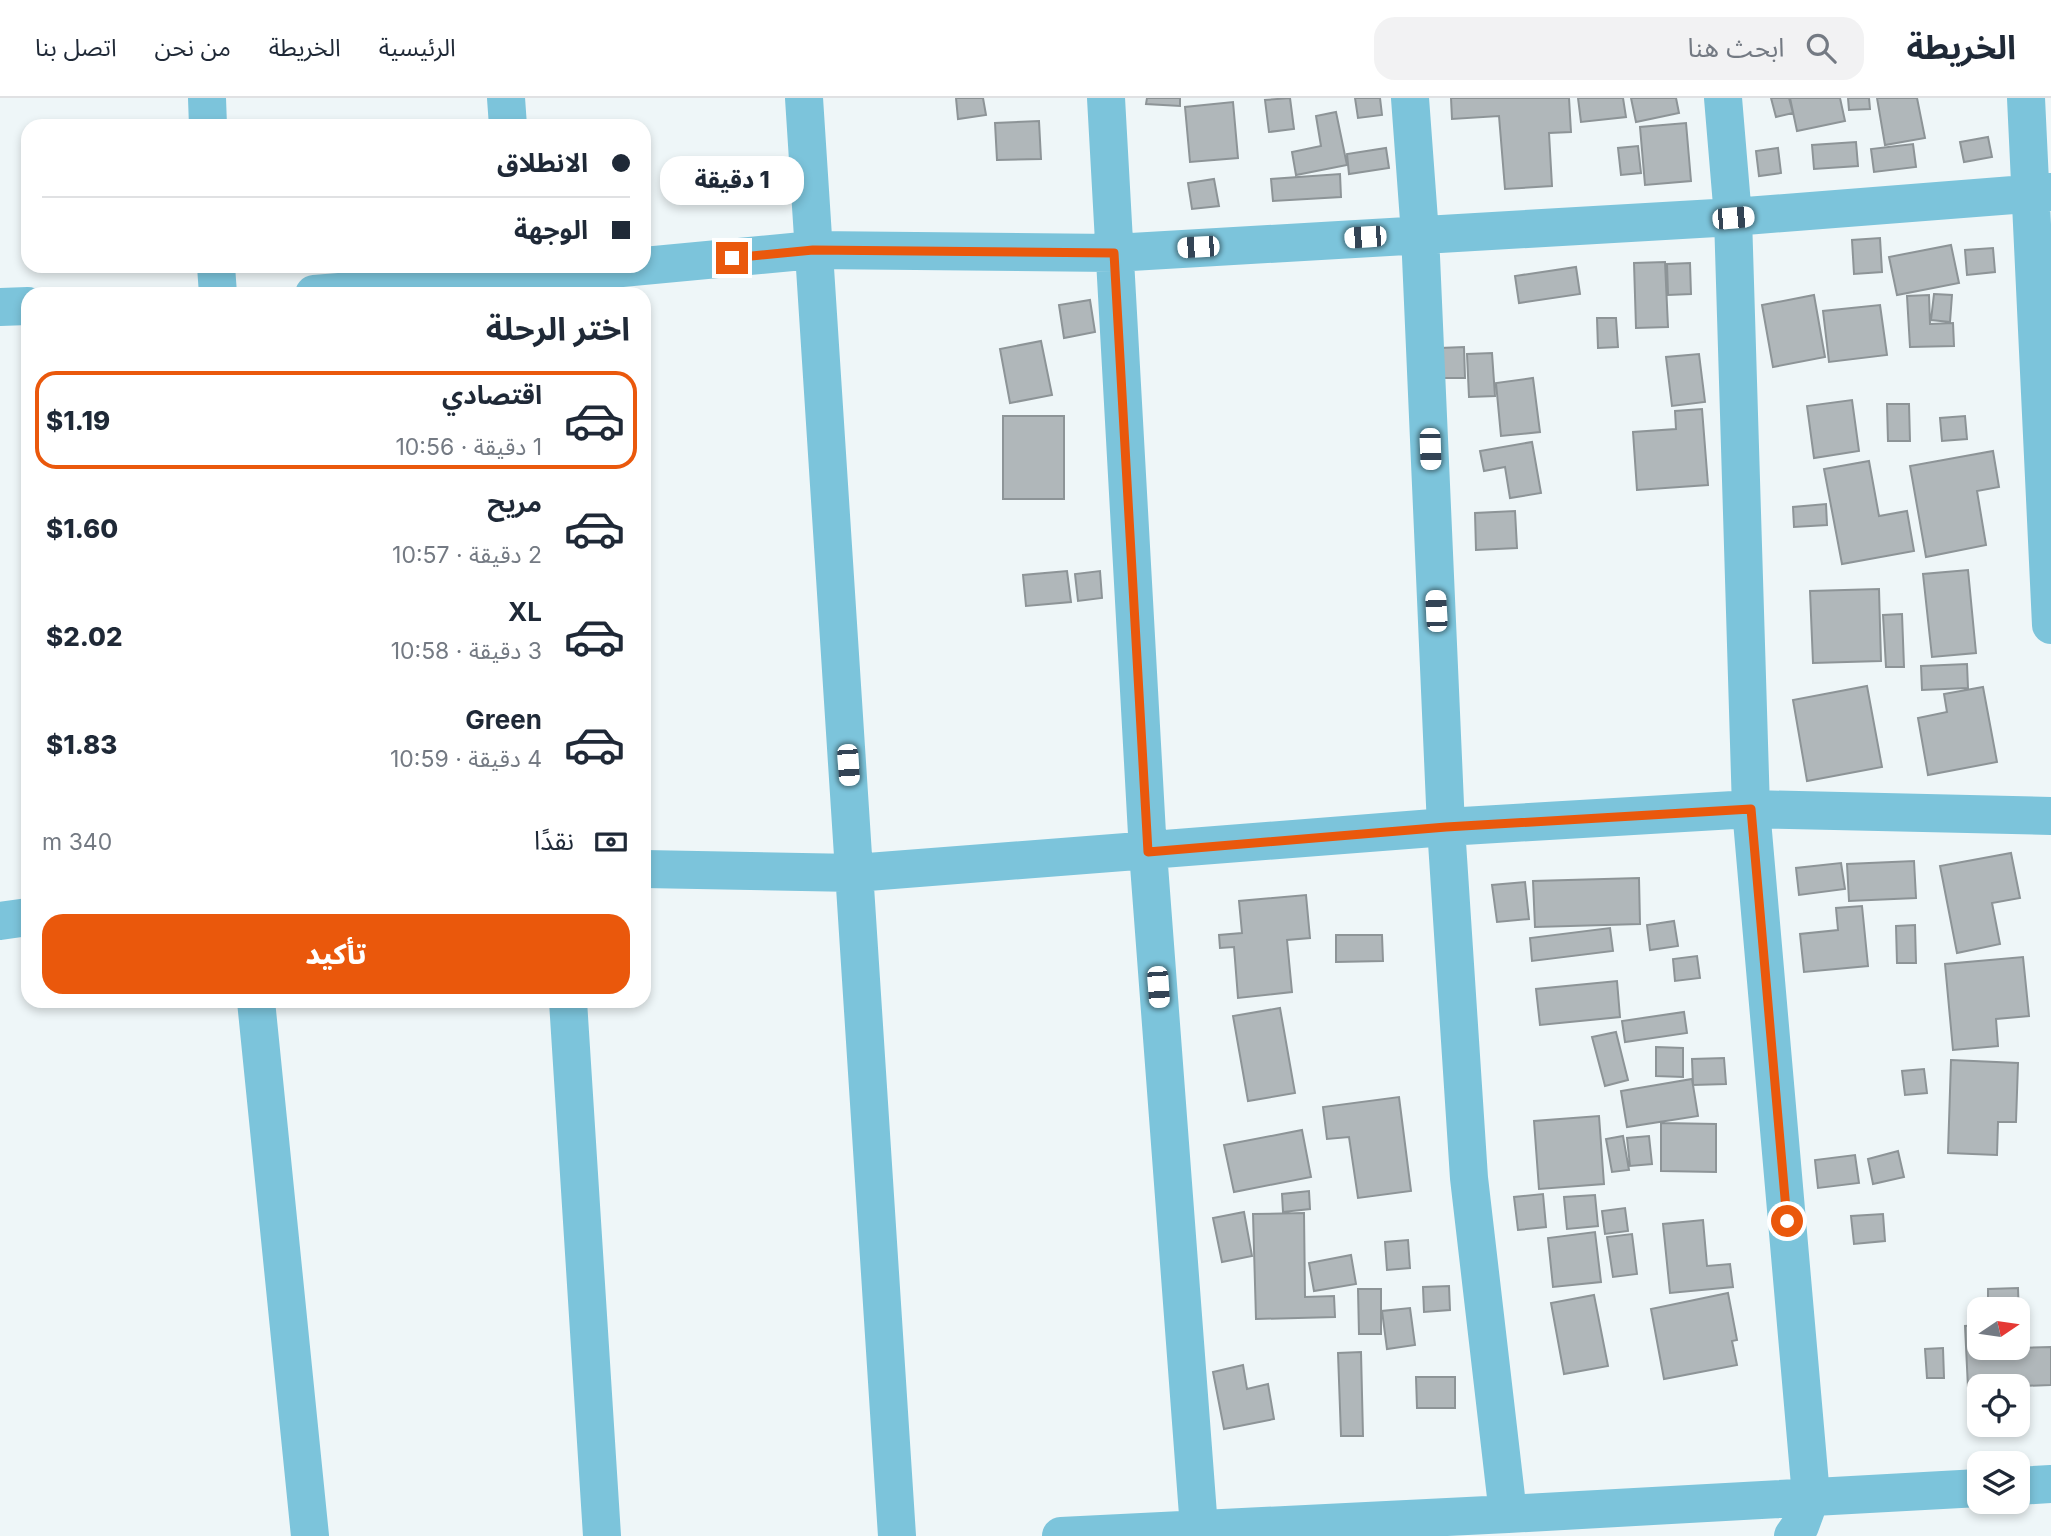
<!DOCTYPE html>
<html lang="ar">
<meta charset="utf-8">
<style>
:root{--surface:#fff;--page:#f2f2f3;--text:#1f2937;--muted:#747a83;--line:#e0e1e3;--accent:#ea580c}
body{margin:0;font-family:Inter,"Noto Sans Arabic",sans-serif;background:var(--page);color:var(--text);direction:rtl;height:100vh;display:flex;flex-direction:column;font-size:26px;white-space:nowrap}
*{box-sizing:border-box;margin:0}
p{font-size:23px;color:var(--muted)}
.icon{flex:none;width:38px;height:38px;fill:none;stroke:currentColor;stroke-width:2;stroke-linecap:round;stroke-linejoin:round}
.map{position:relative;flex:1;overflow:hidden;direction:ltr}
.details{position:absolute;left:21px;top:189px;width:630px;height:721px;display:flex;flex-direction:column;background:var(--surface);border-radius:21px;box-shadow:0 4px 10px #0003;direction:rtl}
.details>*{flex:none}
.guide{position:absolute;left:21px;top:21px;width:630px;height:154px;border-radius:21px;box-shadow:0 4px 10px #0003;direction:rtl;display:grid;align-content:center;height:154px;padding:0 21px;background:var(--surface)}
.needle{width:46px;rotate:77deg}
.fabs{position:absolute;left:1967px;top:1199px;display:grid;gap:14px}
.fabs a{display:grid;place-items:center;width:63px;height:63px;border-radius:14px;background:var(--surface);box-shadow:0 4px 10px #0003;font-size:35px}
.end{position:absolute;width:32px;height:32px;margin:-16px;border:9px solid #ea580c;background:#fff;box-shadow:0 0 0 4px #fff}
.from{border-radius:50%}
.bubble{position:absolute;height:49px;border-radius:21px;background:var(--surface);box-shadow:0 4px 10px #0003;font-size:23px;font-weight:800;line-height:49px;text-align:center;direction:rtl}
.car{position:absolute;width:21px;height:42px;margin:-21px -10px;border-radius:9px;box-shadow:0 0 5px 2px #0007;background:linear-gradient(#fff 24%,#345 0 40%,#fff 0 76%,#345 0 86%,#fff 0)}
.guide b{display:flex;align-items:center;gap:24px;height:66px;font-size:26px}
.guide b+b{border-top:2px solid var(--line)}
.guide i{width:18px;height:18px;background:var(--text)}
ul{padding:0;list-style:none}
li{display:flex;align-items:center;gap:21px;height:98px;margin:0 14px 10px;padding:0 7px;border:4px solid transparent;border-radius:21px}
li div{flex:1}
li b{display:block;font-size:26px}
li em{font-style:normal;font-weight:800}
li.on{border-color:var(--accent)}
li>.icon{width:63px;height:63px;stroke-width:1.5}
h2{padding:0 21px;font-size:32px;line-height:84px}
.pay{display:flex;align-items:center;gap:18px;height:77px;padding:0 21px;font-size:26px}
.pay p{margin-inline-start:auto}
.button{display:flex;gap:14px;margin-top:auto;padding:14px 21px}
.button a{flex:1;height:80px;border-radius:21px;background:var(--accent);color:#fff;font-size:28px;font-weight:800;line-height:80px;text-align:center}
header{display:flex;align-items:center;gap:42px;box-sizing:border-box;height:98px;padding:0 35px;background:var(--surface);border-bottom:2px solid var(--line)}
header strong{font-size:33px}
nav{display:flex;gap:38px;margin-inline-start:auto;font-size:24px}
.search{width:490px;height:63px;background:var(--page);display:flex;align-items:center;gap:18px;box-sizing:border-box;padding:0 24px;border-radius:21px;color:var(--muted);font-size:26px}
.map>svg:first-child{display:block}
.building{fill:#b0b7ba;stroke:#8d9497;stroke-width:2}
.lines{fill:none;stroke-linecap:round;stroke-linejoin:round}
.minor{stroke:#7cc4db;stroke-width:38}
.route{stroke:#ea580c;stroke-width:9}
</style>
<header>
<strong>الخريطة</strong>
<div class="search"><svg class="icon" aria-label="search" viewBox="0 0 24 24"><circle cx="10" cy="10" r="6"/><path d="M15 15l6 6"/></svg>ابحث هنا</div>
<nav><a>الرئيسية</a><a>الخريطة</a><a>من نحن</a><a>اتصل بنا</a></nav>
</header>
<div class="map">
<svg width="2051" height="1438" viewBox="0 0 2051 1438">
<rect width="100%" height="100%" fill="#eef6f8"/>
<path class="building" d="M 956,0 L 983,0 L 986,17 L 958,21 Z
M 1147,0 L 1180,0 L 1180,8 L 1146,6 Z
M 1290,0 L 1294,31 L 1269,34 L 1265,2 Z
M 1355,0 L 1380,0 L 1382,17 L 1358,20 Z
M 1451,0 L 1569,0 L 1571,34 L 1549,35 L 1552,88 L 1505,91 L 1499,18 L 1452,21 Z
M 1578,0 L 1623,0 L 1626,19 L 1581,24 Z
M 1631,0 L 1676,0 L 1679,15 L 1636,24 Z
M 1771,0 L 1789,0 L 1793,15 L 1776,19 Z
M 1790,0 L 1840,0 L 1845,23 L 1797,33 Z
M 1848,0 L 1869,0 L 1870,11 L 1849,12 Z
M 1877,0 L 1917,0 L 1925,40 L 1885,47 Z
M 1233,4 L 1238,60 L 1190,64 L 1185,9 Z
M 1336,14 L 1347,67 L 1296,77 L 1292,54 L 1321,48 L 1316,18 Z
M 1039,23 L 1041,61 L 997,62 L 995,25 Z
M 1686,25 L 1691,83 L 1645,87 L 1640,29 Z
M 1988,39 L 1992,59 L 1964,64 L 1960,44 Z
M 1856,44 L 1858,68 L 1814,71 L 1812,47 Z
M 1913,46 L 1916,69 L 1874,74 L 1871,51 Z
M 1638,48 L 1641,75 L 1621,77 L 1618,50 Z
M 1386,50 L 1389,70 L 1349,76 L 1347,56 Z
M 1778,50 L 1781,75 L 1759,78 L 1756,53 Z
M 1340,76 L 1341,99 L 1273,103 L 1271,81 Z
M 1214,81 L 1219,108 L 1192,111 L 1188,85 Z
M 1880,140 L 1882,174 L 1854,176 L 1852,142 Z
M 1951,147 L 1959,185 L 1897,197 L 1889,159 Z
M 1993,150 L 1995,174 L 1967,177 L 1965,152 Z
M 1665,164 L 1668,229 L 1636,230 L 1634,165 Z
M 1690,165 L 1691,196 L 1668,197 L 1667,166 Z
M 1576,169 L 1580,196 L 1519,205 L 1515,178 Z
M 1934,196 L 1952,197 L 1950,224 L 1931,222 Z
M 1814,197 L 1825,259 L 1773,269 L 1762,207 Z
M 1929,197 L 1930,226 L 1953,225 L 1954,248 L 1910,249 L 1907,198 Z
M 1090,202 L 1095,234 L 1064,240 L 1059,207 Z
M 1880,207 L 1887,257 L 1829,264 L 1823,213 Z
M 1597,220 L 1616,220 L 1618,249 L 1598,250 Z
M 1041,243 L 1052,297 L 1010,305 L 1000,251 Z
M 1464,249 L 1465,280 L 1441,280 L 1440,250 Z
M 1492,255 L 1495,298 L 1469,299 L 1467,256 Z
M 1699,256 L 1705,304 L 1672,308 L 1666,259 Z
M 1533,280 L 1540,334 L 1501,338 L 1496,285 Z
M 1852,302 L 1859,353 L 1814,360 L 1807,308 Z
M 1887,306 L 1909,306 L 1910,343 L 1888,343 Z
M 1702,311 L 1708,387 L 1637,392 L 1633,334 L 1676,331 L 1675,313 Z
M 1003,318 L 1064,318 L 1064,401 L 1003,401 Z
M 1965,318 L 1967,341 L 1942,343 L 1940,320 Z
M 1532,344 L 1541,395 L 1510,400 L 1505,369 L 1484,373 L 1480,353 Z
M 1993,353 L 1999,389 L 1977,393 L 1986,447 L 1926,459 L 1910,368 Z
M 1869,363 L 1879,418 L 1907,413 L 1914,453 L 1842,466 L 1824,371 Z
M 1826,406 L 1827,427 L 1794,429 L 1793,409 Z
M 1515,413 L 1517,450 L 1476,452 L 1475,415 Z
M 1968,472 L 1976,555 L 1932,559 L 1923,476 Z
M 1067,473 L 1071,504 L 1026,508 L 1023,477 Z
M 1100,473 L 1102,500 L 1078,503 L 1075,476 Z
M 1879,491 L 1881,563 L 1813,565 L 1810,493 Z
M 1902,516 L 1904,569 L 1886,569 L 1883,517 Z
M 1967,566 L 1968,590 L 1922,592 L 1921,568 Z
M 1867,588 L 1882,669 L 1807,683 L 1793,602 Z
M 1983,589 L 1997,664 L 1928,677 L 1918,620 L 1947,614 L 1944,596 Z
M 2011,755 L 2020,800 L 1992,805 L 2000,846 L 1957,855 L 1940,768 Z
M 1914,763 L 1916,800 L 1849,803 L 1847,766 Z
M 1841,765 L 1845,791 L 1799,797 L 1796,770 Z
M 1639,780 L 1640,826 L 1535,829 L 1533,783 Z
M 1525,784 L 1529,821 L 1497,824 L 1492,787 Z
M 1306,797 L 1310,840 L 1287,842 L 1292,894 L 1238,900 L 1234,849 L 1220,850 L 1219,837 L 1242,835 L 1239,803 Z
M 1862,808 L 1868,868 L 1804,874 L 1800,836 L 1838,832 L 1836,810 Z
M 1674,823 L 1678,848 L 1650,852 L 1647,827 Z
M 1915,827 L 1916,865 L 1897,865 L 1896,828 Z
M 1610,830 L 1613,853 L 1532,863 L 1530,840 Z
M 1336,837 L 1382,837 L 1383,863 L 1336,864 Z
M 1697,858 L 1700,880 L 1675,883 L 1673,861 Z
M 2023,859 L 2029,918 L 1996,921 L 1998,948 L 1953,952 L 1945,866 Z
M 1617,883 L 1620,919 L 1540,927 L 1536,891 Z
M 1280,910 L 1295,995 L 1248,1003 L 1233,918 Z
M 1684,914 L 1687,935 L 1625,944 L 1622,923 Z
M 1616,934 L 1628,982 L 1605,988 L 1592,939 Z
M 1656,949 L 1683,950 L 1683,979 L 1656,978 Z
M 1724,960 L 1726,986 L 1693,987 L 1692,961 Z
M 1951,962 L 2018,965 L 2016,1024 L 1998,1024 L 1997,1057 L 1948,1055 Z
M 1924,971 L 1927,995 L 1905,997 L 1902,973 Z
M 1692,981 L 1698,1018 L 1627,1029 L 1621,993 Z
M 1399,999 L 1411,1093 L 1358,1100 L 1349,1039 L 1327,1041 L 1323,1009 Z
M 1599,1018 L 1604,1086 L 1539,1091 L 1534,1023 Z
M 1661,1025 L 1716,1026 L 1716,1074 L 1661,1073 Z
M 1302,1032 L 1311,1079 L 1234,1094 L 1224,1047 Z
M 1623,1038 L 1629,1072 L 1612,1074 L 1606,1041 Z
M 1649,1038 L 1652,1066 L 1630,1068 L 1627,1040 Z
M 1898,1053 L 1904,1079 L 1873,1086 L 1868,1061 Z
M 1855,1057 L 1859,1085 L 1818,1090 L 1815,1062 Z
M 1309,1093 L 1310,1111 L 1283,1114 L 1282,1096 Z
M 1543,1096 L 1546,1129 L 1518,1132 L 1514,1099 Z
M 1595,1097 L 1598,1128 L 1567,1131 L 1564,1099 Z
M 1625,1110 L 1628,1133 L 1605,1136 L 1602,1113 Z
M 1244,1114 L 1252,1158 L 1222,1164 L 1213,1120 Z
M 1304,1115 L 1305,1199 L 1334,1198 L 1335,1219 L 1256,1221 L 1253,1116 Z
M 1883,1116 L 1885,1143 L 1854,1146 L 1851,1118 Z
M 1703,1122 L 1707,1168 L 1730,1166 L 1733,1189 L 1670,1195 L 1663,1126 Z
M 1595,1134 L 1601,1184 L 1553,1189 L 1548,1140 Z
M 1632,1136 L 1637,1176 L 1613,1179 L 1607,1139 Z
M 1408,1142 L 1410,1170 L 1387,1172 L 1385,1144 Z
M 1351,1157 L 1356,1186 L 1314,1193 L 1309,1165 Z
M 1449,1188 L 1450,1212 L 1424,1214 L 1423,1189 Z
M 2018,1190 L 2020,1250 L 2051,1249 L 2051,1287 L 1968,1290 L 1965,1228 L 1979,1227 L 1979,1250 L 2018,1250 L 2018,1211 L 1988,1211 L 1988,1191 Z
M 1358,1191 L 1381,1191 L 1381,1236 L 1359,1236 Z
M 1728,1195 L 1737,1242 L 1732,1243 L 1737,1267 L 1664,1281 L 1651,1211 Z
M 1594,1197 L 1608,1268 L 1564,1276 L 1551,1205 Z
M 1410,1210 L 1415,1247 L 1387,1251 L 1382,1213 Z
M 1943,1250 L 1944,1280 L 1927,1280 L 1925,1251 Z
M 1361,1254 L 1363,1338 L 1341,1338 L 1338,1255 Z
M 1243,1267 L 1247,1291 L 1268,1286 L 1274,1321 L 1224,1331 L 1213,1274 Z
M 1416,1279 L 1455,1279 L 1455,1310 L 1417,1310 Z"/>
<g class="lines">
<path class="minor" d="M 207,0 L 208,28
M 506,0 L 508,28
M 804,0 L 897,1438
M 1106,0 L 1148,754 L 1199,1430
M 1410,0 L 1420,136 L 1446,729 L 1469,1080 L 1508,1416
M 1723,0 L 1733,119 L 1751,711 L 1811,1398 L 1800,1428 L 1793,1438
M 2026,0 L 2051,527
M 216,168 L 218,196
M 314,196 L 516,180 L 813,152 L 1114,155 L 1733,119 L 2051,94
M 0,209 L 28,208
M 644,771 L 855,775 L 1446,729 L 1751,711 L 2051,718
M 0,823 L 28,819
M 256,903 L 310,1438
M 568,903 L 602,1438
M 2018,1388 L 2051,1386
M 1061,1438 L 1508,1416 L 1979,1390"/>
</g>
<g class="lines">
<path class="route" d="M 732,160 L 813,152 L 1114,155 L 1148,754 L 1446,729 L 1751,711 L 1787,1123"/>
</g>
</svg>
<div class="fabs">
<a><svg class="needle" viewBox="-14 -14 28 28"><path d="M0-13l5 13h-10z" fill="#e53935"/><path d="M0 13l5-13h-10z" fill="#747a83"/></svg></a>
<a><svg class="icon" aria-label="locate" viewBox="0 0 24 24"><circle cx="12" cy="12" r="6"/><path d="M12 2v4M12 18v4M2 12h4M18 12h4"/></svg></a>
<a><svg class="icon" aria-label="layers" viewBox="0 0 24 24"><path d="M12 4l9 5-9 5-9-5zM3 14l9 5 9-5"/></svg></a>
</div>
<i class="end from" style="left:1787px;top:1123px"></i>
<i class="end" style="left:732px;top:160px"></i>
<div class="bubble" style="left:660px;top:58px;width:144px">1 دقيقة</div>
<i class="car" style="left:1733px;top:120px;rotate:85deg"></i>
<i class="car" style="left:1365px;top:139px;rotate:266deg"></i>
<i class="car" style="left:1198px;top:149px;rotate:267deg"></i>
<i class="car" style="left:1430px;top:351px;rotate:178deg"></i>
<i class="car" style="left:1436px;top:513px;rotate:357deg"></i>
<i class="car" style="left:848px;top:667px;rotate:176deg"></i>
<i class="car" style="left:1158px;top:889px;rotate:176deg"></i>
<div class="guide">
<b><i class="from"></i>الانطلاق</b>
<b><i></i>الوجهة</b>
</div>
<section class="details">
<h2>اختر الرحلة</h2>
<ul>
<li class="on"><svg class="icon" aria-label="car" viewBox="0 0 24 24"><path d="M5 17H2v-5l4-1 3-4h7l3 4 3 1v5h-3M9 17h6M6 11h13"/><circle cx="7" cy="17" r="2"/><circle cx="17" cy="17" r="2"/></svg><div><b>اقتصادي</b><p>1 دقيقة · 10:56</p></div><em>$1.19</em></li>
<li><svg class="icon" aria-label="car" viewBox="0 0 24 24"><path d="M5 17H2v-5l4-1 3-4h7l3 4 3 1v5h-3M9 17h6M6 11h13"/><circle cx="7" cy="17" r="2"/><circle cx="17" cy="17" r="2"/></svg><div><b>مريح</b><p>2 دقيقة · 10:57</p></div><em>$1.60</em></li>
<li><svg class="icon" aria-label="car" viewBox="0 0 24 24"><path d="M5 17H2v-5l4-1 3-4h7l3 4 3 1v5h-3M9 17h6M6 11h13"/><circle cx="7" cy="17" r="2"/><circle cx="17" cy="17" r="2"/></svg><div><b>XL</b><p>3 دقيقة · 10:58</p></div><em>$2.02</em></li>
<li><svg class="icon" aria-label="car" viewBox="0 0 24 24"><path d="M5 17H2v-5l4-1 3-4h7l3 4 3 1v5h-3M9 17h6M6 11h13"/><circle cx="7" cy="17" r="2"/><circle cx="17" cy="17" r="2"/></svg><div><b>Green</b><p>4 دقيقة · 10:59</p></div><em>$1.83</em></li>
</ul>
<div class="pay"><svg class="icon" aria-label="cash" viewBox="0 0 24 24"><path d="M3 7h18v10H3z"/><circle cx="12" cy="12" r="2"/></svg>نقدًا<p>340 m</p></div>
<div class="button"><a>تأكيد</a></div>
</section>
</div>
